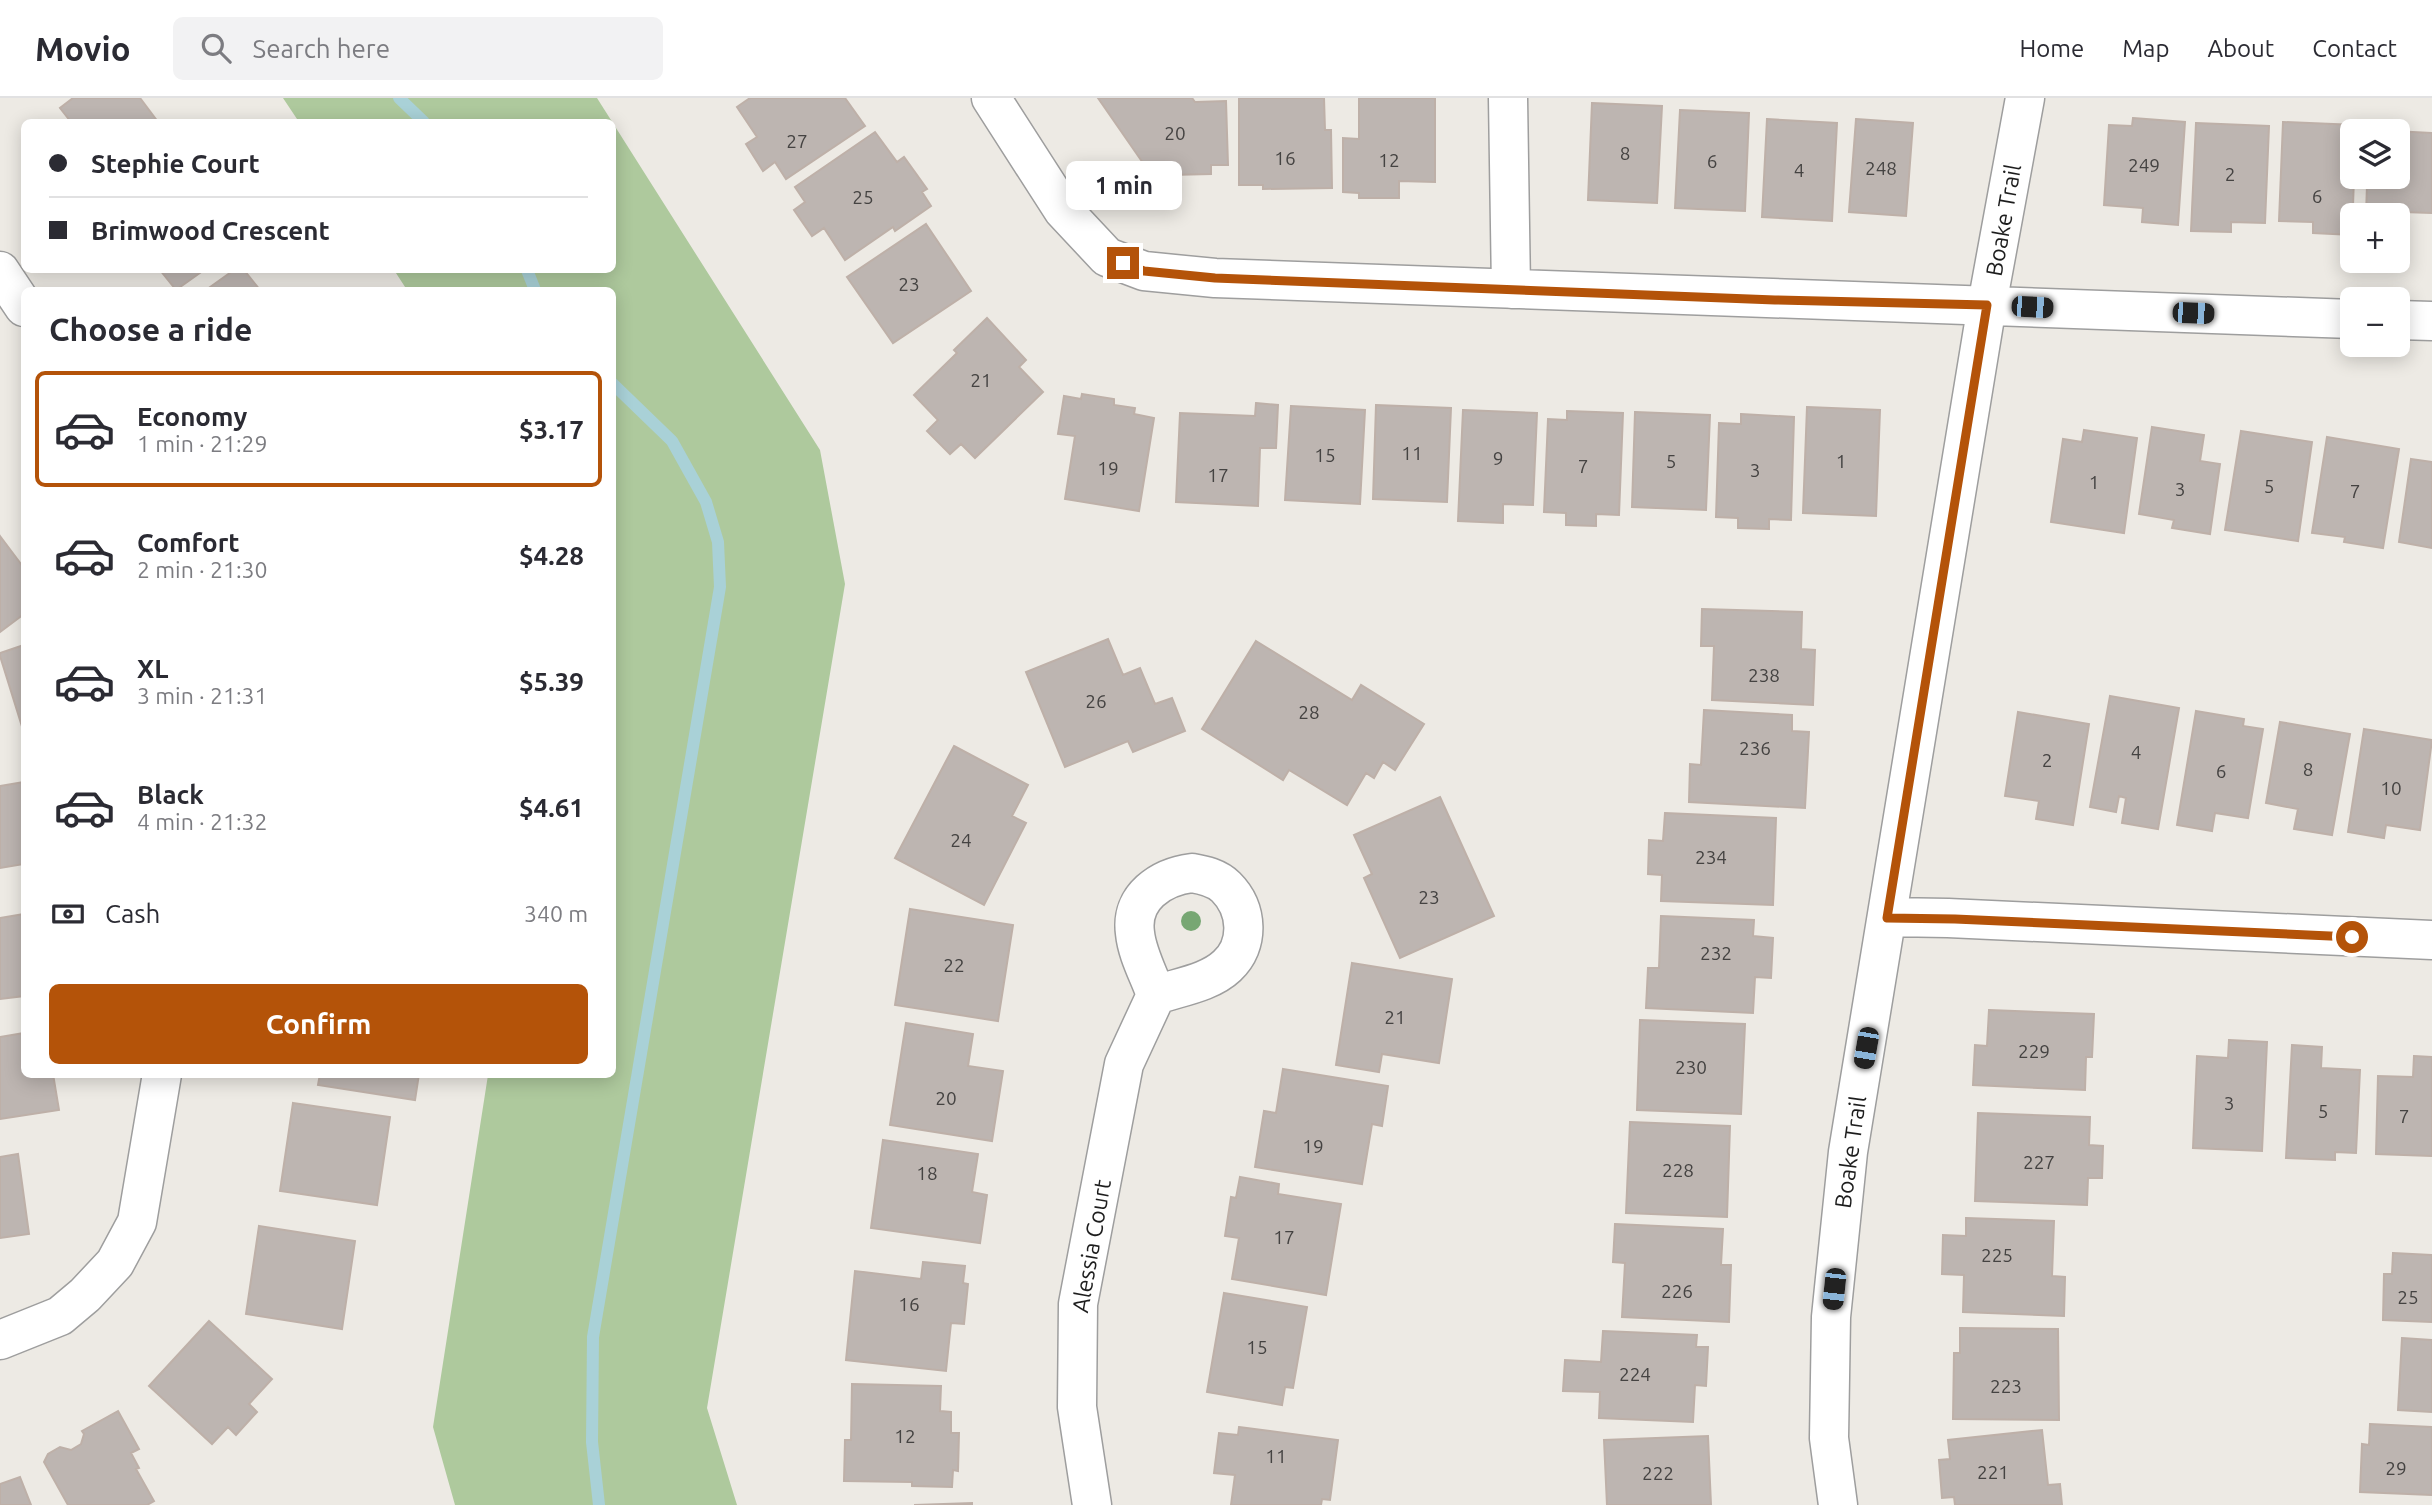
<!DOCTYPE html>
<meta charset="utf-8">
<style>
:root{--surface:#fff;--page:#f2f2f3;--text:#2b2b33;--muted:#7c7c81;--line:#e1e1e2;--accent:#b45309}
body{margin:0;font-family:Ubuntu,sans-serif;background:var(--page);color:var(--text);height:100vh;display:flex;flex-direction:column;font-size:26px;white-space:nowrap}
*{box-sizing:border-box;margin:0}
p{font-size:23px;color:var(--muted)}
.icon{flex:none;width:38px;height:38px;fill:none;stroke:currentColor;stroke-width:2;stroke-linecap:round;stroke-linejoin:round}
.map{position:relative;flex:1;overflow:hidden}
.side{position:absolute;left:21px;top:189px;width:595px;height:791px;display:flex;flex-direction:column;background:var(--surface);border-radius:10px;box-shadow:0 4px 18px #0003}
.side>*{flex:none}
.guide{position:absolute;left:21px;top:21px;width:595px;height:154px;border-radius:10px;box-shadow:0 4px 18px #0003;display:grid;align-content:center;height:154px;padding:0 28px;background:var(--surface)}
.buttons{position:absolute;left:2340px;top:21px;display:grid;gap:14px}
.buttons a{display:grid;place-items:center;width:70px;height:70px;border-radius:10px;background:var(--surface);box-shadow:0 4px 18px #0003;font-size:35px}
.end{position:absolute;width:32px;height:32px;margin:-16px;border:9px solid #b45309;background:#fff;box-shadow:0 0 0 4px #fff}
.from{border-radius:50%}
.bubble{position:absolute;height:49px;border-radius:10px;background:var(--surface);box-shadow:0 4px 18px #0003;font-size:23px;font-weight:700;line-height:49px;text-align:center}
.car{position:absolute;width:21px;height:42px;margin:-21px -10px;border-radius:9px;box-shadow:0 0 5px 2px #0007;background:linear-gradient(#222 24%,#8ab4d8 0 40%,#222 0 76%,#8ab4d8 0 86%,#222 0)}
.guide b{display:flex;align-items:center;gap:24px;height:66px;font-size:26px}
.guide b+b{border-top:2px solid var(--line)}
.guide i{width:18px;height:18px;background:var(--text)}
ul{padding:0;list-style:none}
li{display:flex;align-items:center;gap:21px;height:116px;margin:0 14px 10px;padding:0 14px;border:4px solid transparent;border-radius:10px}
li div{flex:1}
li b{display:block;font-size:26px}
li em{font-style:normal;font-weight:700}
li.selected{border-color:var(--accent)}
li>.icon{width:63px;height:63px;stroke-width:1.5}
h2{padding:0 28px;font-size:32px;line-height:84px}
.pay{display:flex;align-items:center;gap:18px;height:77px;padding:0 28px;font-size:26px}
.pay p{margin-inline-start:auto}
.primary-button{display:flex;gap:14px;margin-top:auto;padding:14px 28px}
.primary-button a{flex:1;height:80px;border-radius:10px;background:var(--accent);color:#fff;font-size:28px;font-weight:700;line-height:80px;text-align:center}
header{display:flex;align-items:center;gap:42px;box-sizing:border-box;height:98px;padding:0 35px;background:var(--surface);border-bottom:2px solid var(--line)}
header strong{font-size:33px}
nav{display:flex;gap:38px;margin-inline-start:auto;font-size:24px}
.search{width:490px;height:63px;background:var(--page);display:flex;align-items:center;gap:18px;box-sizing:border-box;padding:0 24px;border-radius:10px;color:var(--muted);font-size:26px}
.map>svg:first-child{display:block}
.forest{fill:#aec99d}
.lines{fill:none;stroke-linecap:round;stroke-linejoin:round}
.stream{stroke:#a9d1d7;stroke-width:12}
.building{fill:#bdb5b1;stroke:#beb0a8;stroke-width:2}
.minor-casing{stroke:#9e9e9e;stroke-width:41}
.minor{stroke:#fff;stroke-width:38}
.tree{fill:#77a773}
.route{stroke:#b45309;stroke-width:9}
.labels{text-anchor:middle;dominant-baseline:central;stroke-width:5;stroke-linejoin:round;paint-order:stroke}
.number-label{font-size:19px;fill:#454342}
.street-label{font-size:23px;fill:#1d1d1d;stroke:#fff}
</style>
<header>
<strong>Movio</strong>
<div class="search"><svg class="icon" aria-label="search" viewBox="0 0 24 24"><circle cx="10" cy="10" r="6"/><path d="M15 15l6 6"/></svg>Search here</div>
<nav><a>Home</a><a>Map</a><a>About</a><a>Contact</a></nav>
</header>
<div class="map">
<svg width="2432" height="1407" viewBox="0 0 2432 1407">
<rect width="100%" height="100%" fill="#edeae4"/>
<path class="forest" d="M 283,0 L 597,0 L 820,352 L 845,486 L 707,1310 L 737,1407 L 455,1407 L 433,1329 L 488,977 L 612,976 L 612,192 L 407,192 L 394,172 L 612,172 L 612,24 L 299,24 Z"/>
<g class="lines">
<path class="stream" d="M 399,0 L 424,24
M 527,172 L 535,192
M 599,1407 L 592,1344 L 593,1239 L 720,489 L 718,444 L 706,404 L 672,343 L 612,285"/>
</g>
<path class="building" d="M 73,0 L 140,0 L 158,24 L 71,24 L 60,10 Z
M 750,0 L 845,0 L 865,28 L 786,81 L 775,64 L 763,73 L 746,46 L 757,39 L 737,9 Z
M 1098,0 L 1192,0 L 1195,4 L 1226,3 L 1228,67 L 1211,67 L 1211,76 L 1170,77 L 1169,68 L 1166,69 L 1152,78 Z
M 1239,0 L 1324,0 L 1325,32 L 1331,32 L 1332,90 L 1263,91 L 1263,87 L 1239,87 Z
M 1359,0 L 1435,0 L 1435,84 L 1399,83 L 1399,100 L 1359,100 L 1359,95 L 1343,94 L 1343,40 L 1359,41 Z
M 1592,5 L 1662,8 L 1657,105 L 1588,102 Z
M 1680,12 L 1749,15 L 1745,113 L 1675,110 Z
M 2133,20 L 2185,24 L 2178,127 L 2142,124 L 2143,110 L 2104,107 L 2109,27 L 2132,28 Z
M 1767,21 L 1837,25 L 1832,123 L 1762,119 Z
M 1856,21 L 1913,25 L 1906,118 L 1849,114 Z
M 2283,24 L 2356,27 L 2356,33 L 2352,33 L 2352,79 L 2354,79 L 2352,137 L 2313,135 L 2313,124 L 2279,123 Z
M 2196,25 L 2269,28 L 2265,125 L 2231,124 L 2231,134 L 2191,133 Z
M 2374,32 L 2432,35 L 2432,115 L 2403,114 L 2403,129 L 2398,129 L 2398,117 L 2366,117 L 2367,87 L 2371,87 L 2371,79 L 2398,79 L 2398,33 Z
M 875,34 L 897,64 L 904,59 L 927,91 L 922,94 L 931,108 L 895,133 L 893,129 L 845,162 L 824,130 L 812,138 L 794,112 L 805,104 L 795,89 Z
M 926,126 L 971,193 L 893,245 L 847,179 Z
M 160,172 L 204,172 L 176,192 Z
M 234,172 L 244,172 L 260,192 L 206,192 Z
M 987,220 L 1026,262 L 1019,269 L 1043,294 L 975,360 L 961,346 L 950,356 L 927,333 L 938,322 L 914,297 L 957,255 L 954,252 Z
M 1082,296 L 1114,301 L 1114,307 L 1135,310 L 1134,316 L 1154,320 L 1139,413 L 1065,401 L 1075,338 L 1058,336 L 1064,298 L 1081,301 Z
M 1256,305 L 1278,307 L 1276,350 L 1260,350 L 1258,408 L 1176,404 L 1180,315 L 1255,318 Z
M 1376,307 L 1451,310 L 1447,404 L 1373,401 Z
M 1291,308 L 1365,312 L 1360,406 L 1285,402 Z
M 1807,309 L 1880,312 L 1876,418 L 1803,415 Z
M 1463,312 L 1537,315 L 1533,407 L 1503,406 L 1503,425 L 1458,423 Z
M 1567,313 L 1623,315 L 1619,417 L 1596,416 L 1596,428 L 1566,427 L 1566,415 L 1544,414 L 1548,321 L 1567,322 Z
M 1635,314 L 1710,317 L 1706,412 L 1632,409 Z
M 1741,316 L 1794,319 L 1791,422 L 1769,421 L 1769,431 L 1738,430 L 1738,420 L 1716,419 L 1719,325 L 1741,326 Z
M 2152,329 L 2204,337 L 2200,363 L 2220,366 L 2210,436 L 2172,430 L 2174,422 L 2139,416 Z
M 2084,332 L 2137,340 L 2124,435 L 2051,424 L 2063,341 L 2082,344 Z
M 2241,333 L 2312,344 L 2298,443 L 2225,432 Z
M 2327,339 L 2399,351 L 2383,450 L 2344,444 L 2345,439 L 2312,435 Z
M 2411,361 L 2432,364 L 2432,450 L 2399,444 Z
M 0,438 L 24,470 L 24,516 L 0,534 Z
M 1702,511 L 1802,514 L 1801,551 L 1815,552 L 1813,607 L 1712,602 L 1714,548 L 1701,548 Z
M 1108,541 L 1123,577 L 1140,570 L 1155,606 L 1172,600 L 1185,633 L 1133,654 L 1128,643 L 1065,669 L 1026,574 Z
M 1256,543 L 1352,602 L 1361,587 L 1424,626 L 1395,672 L 1383,664 L 1374,680 L 1366,675 L 1347,707 L 1289,672 L 1283,682 L 1202,631 Z
M 24,547 L 24,635 L 0,558 L 0,555 Z
M 2110,598 L 2179,610 L 2158,731 L 2122,725 L 2126,700 L 2119,698 L 2116,714 L 2090,709 Z
M 1704,612 L 1792,617 L 1792,633 L 1809,634 L 1805,710 L 1689,704 L 1690,666 L 1701,667 Z
M 2196,613 L 2244,621 L 2243,628 L 2263,631 L 2248,720 L 2215,715 L 2212,733 L 2177,727 Z
M 2018,614 L 2089,626 L 2073,727 L 2036,721 L 2039,703 L 2005,698 Z
M 2280,624 L 2350,636 L 2332,737 L 2294,731 L 2298,711 L 2266,705 Z
M 2364,631 L 2432,642 L 2420,732 L 2386,727 L 2384,740 L 2348,734 Z
M 954,648 L 1028,687 L 1012,718 L 1026,725 L 984,807 L 895,760 Z
M 24,684 L 24,766 L 0,770 L 0,688 Z
M 1440,699 L 1494,818 L 1400,860 L 1364,780 L 1372,776 L 1354,737 Z
M 1665,715 L 1776,720 L 1773,807 L 1661,803 L 1662,777 L 1648,776 L 1649,742 L 1663,743 Z
M 910,811 L 1013,827 L 998,923 L 895,907 Z
M 24,816 L 24,898 L 0,901 L 0,820 Z
M 1661,818 L 1754,822 L 1753,838 L 1773,840 L 1771,880 L 1755,879 L 1753,915 L 1646,910 L 1648,870 L 1659,870 Z
M 1352,865 L 1452,881 L 1439,965 L 1382,956 L 1379,974 L 1336,967 Z
M 1989,912 L 2094,916 L 2092,959 L 2086,959 L 2085,992 L 1973,987 L 1975,947 L 1987,948 Z
M 1640,922 L 1745,926 L 1741,1016 L 1637,1012 Z
M 906,925 L 973,936 L 968,968 L 1003,973 L 992,1043 L 890,1027 Z
M 24,935 L 24,976 L 53,976 L 59,1012 L 0,1021 L 0,939 Z
M 2229,942 L 2267,944 L 2262,1053 L 2193,1050 L 2197,958 L 2228,960 Z
M 2292,947 L 2322,949 L 2321,970 L 2360,972 L 2356,1055 L 2335,1054 L 2335,1062 L 2286,1060 Z
M 2414,958 L 2432,959 L 2432,1058 L 2376,1056 L 2378,978 L 2413,979 Z
M 1283,971 L 1388,988 L 1382,1028 L 1372,1026 L 1362,1086 L 1255,1069 L 1264,1013 L 1276,1015 Z
M 320,976 L 419,976 L 415,1002 L 318,987 Z
M 293,1005 L 390,1019 L 377,1107 L 280,1093 Z
M 1978,1015 L 2090,1019 L 2089,1047 L 2103,1048 L 2102,1080 L 2088,1080 L 2087,1107 L 1975,1103 Z
M 1630,1024 L 1730,1028 L 1727,1119 L 1626,1115 Z
M 883,1042 L 978,1056 L 972,1094 L 987,1097 L 980,1145 L 871,1130 Z
M 18,1056 L 29,1136 L 0,1140 L 0,1059 Z
M 1240,1079 L 1279,1086 L 1278,1096 L 1341,1106 L 1326,1197 L 1232,1181 L 1239,1140 L 1225,1138 L 1231,1099 L 1236,1100 Z
M 1966,1120 L 2054,1123 L 2052,1178 L 2065,1179 L 2064,1218 L 1963,1214 L 1964,1177 L 1942,1176 L 1943,1137 L 1966,1138 Z
M 1615,1126 L 1723,1131 L 1721,1167 L 1731,1167 L 1729,1224 L 1622,1219 L 1625,1165 L 1613,1164 Z
M 259,1128 L 355,1143 L 342,1231 L 246,1216 Z
M 2393,1155 L 2432,1157 L 2432,1224 L 2383,1222 L 2384,1176 L 2392,1176 Z
M 923,1164 L 965,1168 L 963,1185 L 968,1186 L 964,1226 L 951,1225 L 946,1273 L 846,1262 L 855,1173 L 921,1181 Z
M 1224,1195 L 1307,1209 L 1293,1290 L 1285,1289 L 1282,1307 L 1207,1294 Z
M 209,1223 L 272,1281 L 249,1306 L 257,1314 L 236,1337 L 228,1329 L 212,1346 L 149,1288 Z
M 1960,1230 L 2058,1231 L 2059,1322 L 1953,1321 L 1954,1255 L 1960,1255 Z
M 1603,1233 L 1697,1237 L 1696,1249 L 1708,1249 L 1706,1288 L 1695,1287 L 1693,1324 L 1599,1320 L 1600,1294 L 1563,1293 L 1565,1262 L 1601,1264 Z
M 2402,1240 L 2432,1242 L 2432,1314 L 2398,1312 Z
M 852,1286 L 941,1288 L 940,1313 L 951,1314 L 951,1335 L 959,1335 L 958,1373 L 953,1372 L 952,1389 L 912,1388 L 912,1384 L 844,1383 L 845,1342 L 851,1342 Z
M 118,1313 L 139,1351 L 131,1355 L 139,1370 L 136,1371 L 154,1403 L 147,1407 L 68,1407 L 44,1364 L 48,1356 L 60,1349 L 71,1352 L 81,1346 L 84,1336 L 82,1333 Z
M 2370,1326 L 2432,1329 L 2432,1397 L 2360,1394 L 2362,1346 L 2369,1347 Z
M 1239,1329 L 1338,1342 L 1330,1402 L 1322,1401 L 1321,1407 L 1231,1407 L 1235,1377 L 1214,1375 L 1219,1335 L 1238,1337 Z
M 2042,1332 L 2048,1387 L 2060,1386 L 2062,1407 L 1955,1407 L 1954,1399 L 1942,1400 L 1939,1362 L 1950,1361 L 1948,1342 Z
M 1708,1338 L 1711,1407 L 1607,1407 L 1604,1342 Z
M 20,1379 L 31,1407 L 0,1407 L 0,1386 Z
M 972,1405 L 972,1407 L 914,1407 Z"/>
<g class="lines">
<g class="minor-casing">
<path id="minor" d="M 991,0 L 1063,112 L 1107,159 L 1144,173 L 1215,180 C 1594,194 1973,208 2352,221
M 1508,0 L 1511,191
M 0,173 L 24,209
M 2398,222 L 2432,223
M 1192,775 C 1204,777 1217,780 1226,789 C 1248,811 1250,847 1227,868 C 1209,885 1179,889 1156,897 C 1149,877 1137,856 1135,835 C 1130,799 1161,779 1192,775 Z
M 1887,819 L 1948,820 L 2432,842
M 0,1242 L 60,1218 L 85,1197 L 115,1165 L 137,1124 L 162,976
M 1092,1407 L 1077,1309 L 1078,1206 L 1124,966 L 1156,897
M 1838,1407 L 1829,1340 L 1831,1219 L 1848,1054 L 1987,207 L 2025,0"/>
</g>
<use href="#minor" class="minor"/>
</g>
<circle class="tree" cx="1191" cy="823" r="10"/>
<g class="lines">
<path class="route" d="M 1123,165 L 1144,173 L 1215,180 L 1775,202 L 1987,207 L 1887,820 L 1955,821 L 2352,839"/>
</g>
<g class="labels">
<g class="number-label">
<text x="1175" y="35">20</text>
<text x="797" y="43">27</text>
<text x="1625" y="55">8</text>
<text x="1285" y="60">16</text>
<text x="1389" y="62">12</text>
<text x="1712" y="63">6</text>
<text x="2144" y="67">249</text>
<text x="1881" y="70">248</text>
<text x="1799" y="72">4</text>
<text x="2230" y="76">2</text>
<text x="2317" y="98">6</text>
<text x="863" y="99">25</text>
<text x="909" y="186">23</text>
<text x="981" y="282">21</text>
<text x="1412" y="355">11</text>
<text x="1325" y="357">15</text>
<text x="1498" y="360">9</text>
<text x="1671" y="363">5</text>
<text x="1841" y="363">1</text>
<text x="1583" y="368">7</text>
<text x="1108" y="370">19</text>
<text x="1755" y="372">3</text>
<text x="1218" y="377">17</text>
<text x="2094" y="384">1</text>
<text x="2269" y="388">5</text>
<text x="2180" y="391">3</text>
<text x="2355" y="393">7</text>
<text x="1764" y="577">238</text>
<text x="1096" y="603">26</text>
<text x="1309" y="614">28</text>
<text x="1755" y="650">236</text>
<text x="2136" y="654">4</text>
<text x="2047" y="662">2</text>
<text x="2308" y="671">8</text>
<text x="2221" y="673">6</text>
<text x="2391" y="690">10</text>
<text x="961" y="742">24</text>
<text x="1711" y="759">234</text>
<text x="1429" y="799">23</text>
<text x="1716" y="855">232</text>
<text x="954" y="867">22</text>
<text x="1395" y="919">21</text>
<text x="2034" y="953">229</text>
<text x="1691" y="969">230</text>
<text x="946" y="1000">20</text>
<text x="2229" y="1005">3</text>
<text x="2323" y="1013">5</text>
<text x="2404" y="1018">7</text>
<text x="1313" y="1048">19</text>
<text x="2039" y="1064">227</text>
<text x="1678" y="1072">228</text>
<text x="927" y="1075">18</text>
<text x="1284" y="1139">17</text>
<text x="1997" y="1157">225</text>
<text x="1677" y="1193">226</text>
<text x="2408" y="1199">25</text>
<text x="909" y="1206">16</text>
<text x="1257" y="1249">15</text>
<text x="1635" y="1276">224</text>
<text x="2006" y="1288">223</text>
<text x="905" y="1338">12</text>
<text x="1276" y="1358">11</text>
<text x="2396" y="1370">29</text>
<text x="1993" y="1374">221</text>
<text x="1658" y="1375">222</text>
</g>
<g class="street-label">
<text transform="translate(2003 122) rotate(-80)">Boake Trail</text>
<text transform="translate(1850 1054) rotate(-82)">Boake Trail</text>
<text transform="translate(1091 1148) rotate(-80)">Alessia Court</text>
</g>
</g>
</svg>
<div class="buttons">
<a><svg class="icon" aria-label="layers" viewBox="0 0 24 24"><path d="M12 4l9 5-9 5-9-5zM3 14l9 5 9-5"/></svg></a>
<a>+</a>
<a>−</a>
</div>
<i class="end from" style="left:2352px;top:839px"></i>
<i class="end" style="left:1123px;top:165px"></i>
<div class="bubble" style="left:1066px;top:63px;width:116px">1 min</div>
<i class="car" style="left:2032px;top:209px;rotate:93deg"></i>
<i class="car" style="left:2193px;top:215px;rotate:92deg"></i>
<i class="car" style="left:1866px;top:950px;rotate:190deg"></i>
<i class="car" style="left:1834px;top:1191px;rotate:186deg"></i>
<div class="guide">
<b><i class="from"></i>Stephie Court</b>
<b><i></i>Brimwood Crescent</b>
</div>
<section class="side">
<h2>Choose a ride</h2>
<ul>
<li class="selected"><svg class="icon" aria-label="car" viewBox="0 0 24 24"><path d="M5 17H2v-5l4-1 3-4h7l3 4 3 1v5h-3M9 17h6M6 11h13"/><circle cx="7" cy="17" r="2"/><circle cx="17" cy="17" r="2"/></svg><div><b>Economy</b><p>1 min · 21:29</p></div><em>$3.17</em></li>
<li><svg class="icon" aria-label="car" viewBox="0 0 24 24"><path d="M5 17H2v-5l4-1 3-4h7l3 4 3 1v5h-3M9 17h6M6 11h13"/><circle cx="7" cy="17" r="2"/><circle cx="17" cy="17" r="2"/></svg><div><b>Comfort</b><p>2 min · 21:30</p></div><em>$4.28</em></li>
<li><svg class="icon" aria-label="car" viewBox="0 0 24 24"><path d="M5 17H2v-5l4-1 3-4h7l3 4 3 1v5h-3M9 17h6M6 11h13"/><circle cx="7" cy="17" r="2"/><circle cx="17" cy="17" r="2"/></svg><div><b>XL</b><p>3 min · 21:31</p></div><em>$5.39</em></li>
<li><svg class="icon" aria-label="car" viewBox="0 0 24 24"><path d="M5 17H2v-5l4-1 3-4h7l3 4 3 1v5h-3M9 17h6M6 11h13"/><circle cx="7" cy="17" r="2"/><circle cx="17" cy="17" r="2"/></svg><div><b>Black</b><p>4 min · 21:32</p></div><em>$4.61</em></li>
</ul>
<div class="pay"><svg class="icon" aria-label="cash" viewBox="0 0 24 24"><path d="M3 7h18v10H3z"/><circle cx="12" cy="12" r="2"/></svg>Cash<p>340 m</p></div>
<div class="primary-button"><a>Confirm</a></div>
</section>
</div>
